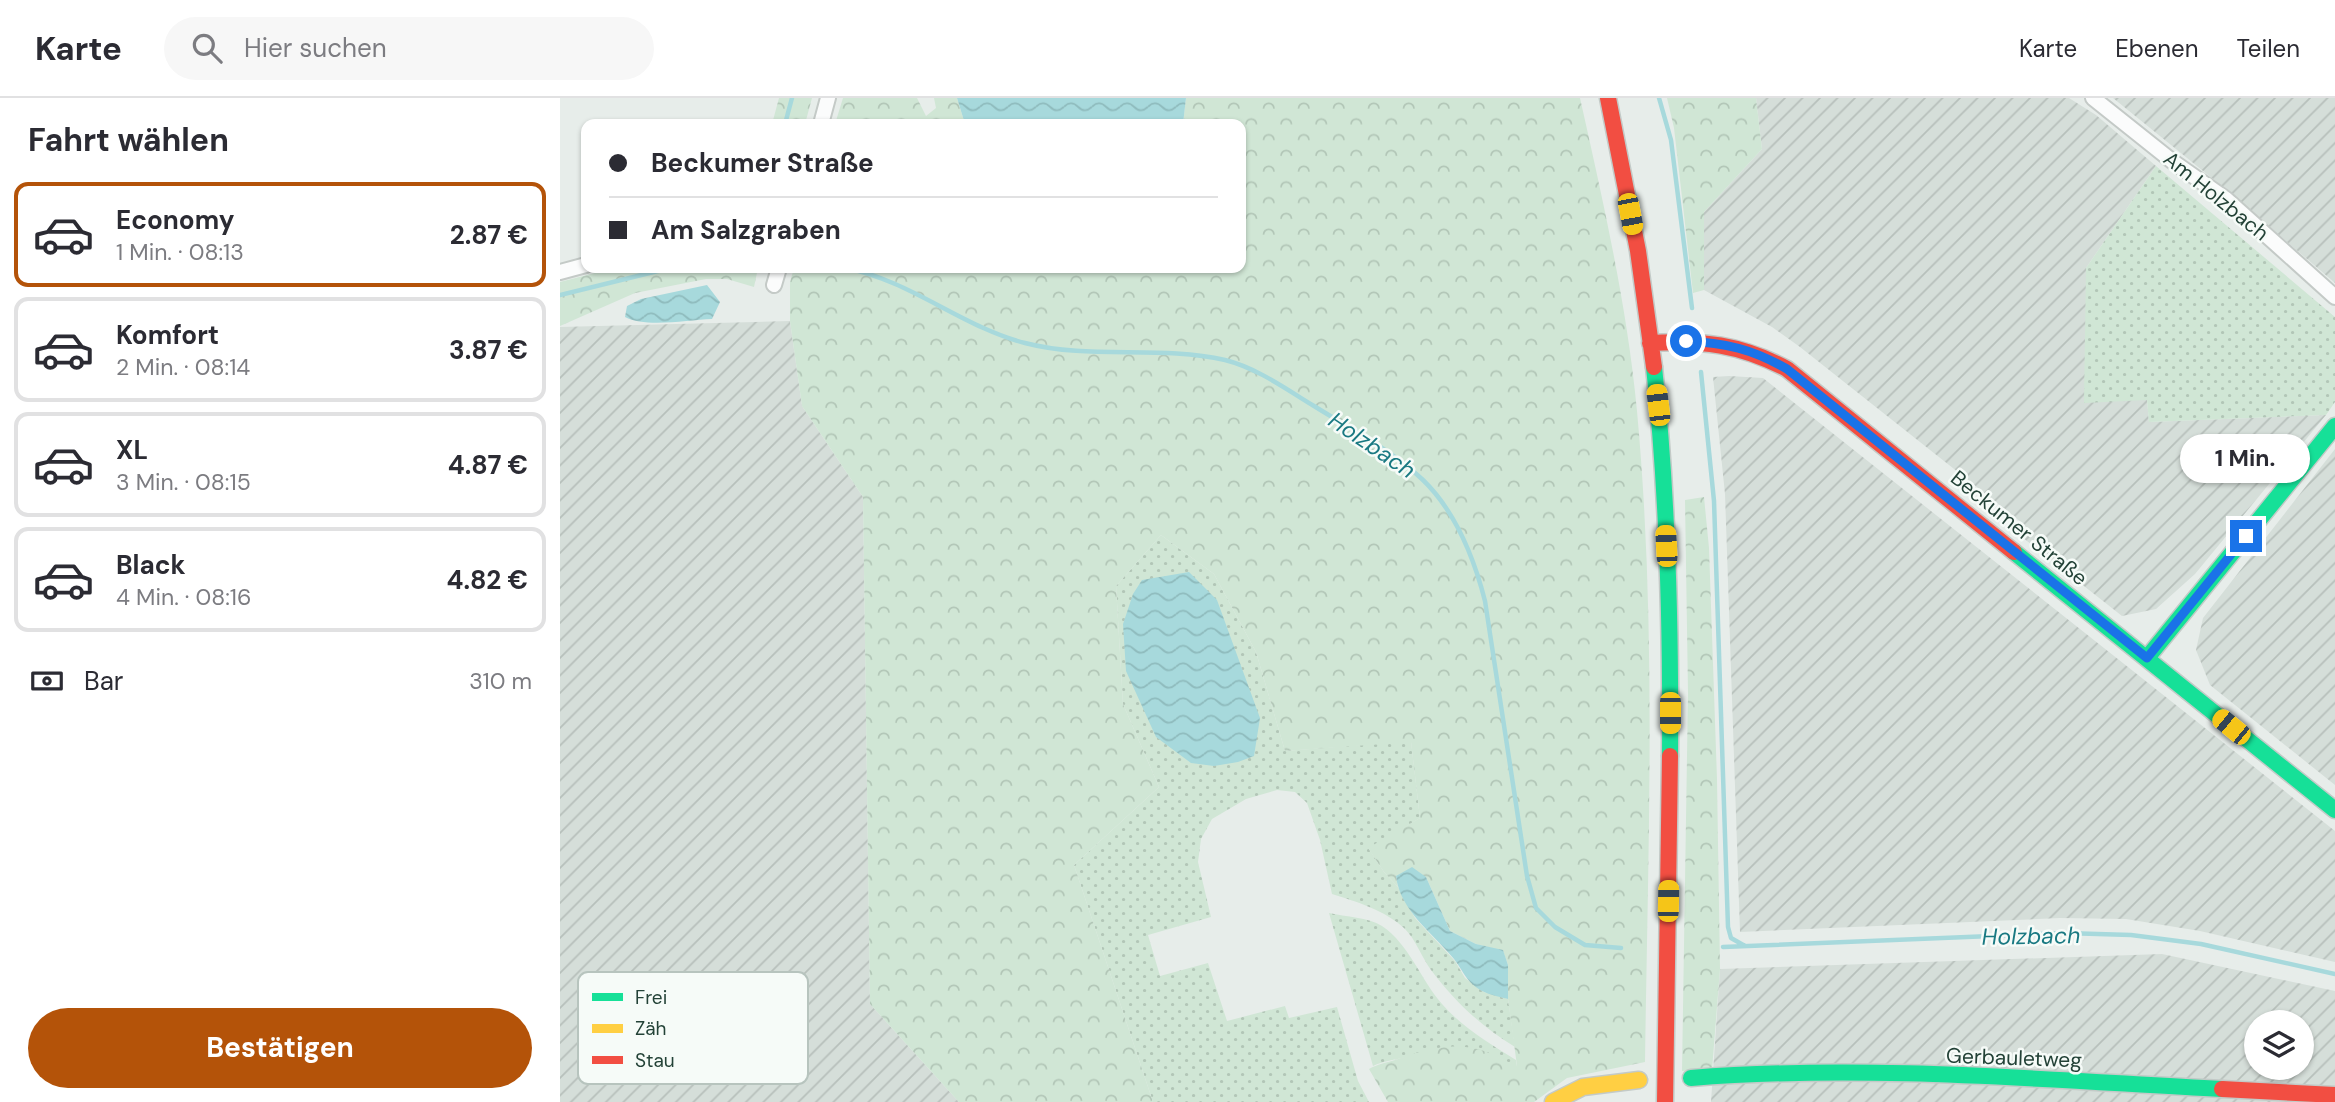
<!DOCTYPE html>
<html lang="de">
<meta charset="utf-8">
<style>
:root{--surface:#fff;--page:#f7f7f7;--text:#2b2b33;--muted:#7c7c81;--line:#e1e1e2;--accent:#b45309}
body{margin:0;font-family:"DM Sans",sans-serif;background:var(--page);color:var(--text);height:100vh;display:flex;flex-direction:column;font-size:26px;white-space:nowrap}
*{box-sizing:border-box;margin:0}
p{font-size:23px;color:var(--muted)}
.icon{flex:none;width:38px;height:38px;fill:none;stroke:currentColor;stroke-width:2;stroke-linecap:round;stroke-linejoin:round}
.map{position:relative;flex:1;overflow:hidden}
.drawer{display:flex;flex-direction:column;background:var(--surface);width:560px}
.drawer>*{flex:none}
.guide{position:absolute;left:21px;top:21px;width:665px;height:154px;border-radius:14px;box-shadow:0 2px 5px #0004;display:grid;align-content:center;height:154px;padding:0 28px;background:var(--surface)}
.tools{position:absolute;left:1684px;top:912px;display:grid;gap:14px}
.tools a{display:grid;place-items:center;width:70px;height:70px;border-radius:50%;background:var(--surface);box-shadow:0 2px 5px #0004;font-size:35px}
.end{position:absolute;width:32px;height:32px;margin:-16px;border:9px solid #1a73e8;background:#fff;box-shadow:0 0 0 4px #fff}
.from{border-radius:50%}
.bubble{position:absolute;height:49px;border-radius:24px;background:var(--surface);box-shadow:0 2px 5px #0004;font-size:23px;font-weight:700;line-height:49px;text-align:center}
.car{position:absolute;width:21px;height:42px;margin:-21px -10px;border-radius:9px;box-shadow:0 0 5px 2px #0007;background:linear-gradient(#f5c518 24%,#345 0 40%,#f5c518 0 76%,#345 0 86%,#f5c518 0)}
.guide b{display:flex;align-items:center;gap:24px;height:66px;font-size:26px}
.guide b+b{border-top:2px solid var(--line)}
.guide i{width:18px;height:18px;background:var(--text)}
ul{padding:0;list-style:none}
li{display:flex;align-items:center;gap:21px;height:105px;margin:0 14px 10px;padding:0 14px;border:4px solid var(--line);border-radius:14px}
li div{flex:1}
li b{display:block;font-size:26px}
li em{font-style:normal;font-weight:700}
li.on{border-color:var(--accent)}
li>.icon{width:63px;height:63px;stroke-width:1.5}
h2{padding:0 28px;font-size:32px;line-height:84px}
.pay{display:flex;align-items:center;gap:18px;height:77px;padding:0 28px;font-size:26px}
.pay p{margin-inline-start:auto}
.action{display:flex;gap:14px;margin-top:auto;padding:14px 28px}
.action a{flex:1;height:80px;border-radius:42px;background:var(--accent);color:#fff;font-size:28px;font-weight:700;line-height:80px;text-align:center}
header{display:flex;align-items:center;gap:42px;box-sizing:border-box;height:98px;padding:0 35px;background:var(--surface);border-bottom:2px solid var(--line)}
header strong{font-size:33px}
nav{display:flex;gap:38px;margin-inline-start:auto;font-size:24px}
.search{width:490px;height:63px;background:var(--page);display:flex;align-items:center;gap:18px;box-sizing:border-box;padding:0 24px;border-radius:38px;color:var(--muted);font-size:26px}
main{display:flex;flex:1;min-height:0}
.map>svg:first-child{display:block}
.industrial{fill:url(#industrial-furrows);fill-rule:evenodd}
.grass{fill:url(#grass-dots)}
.forest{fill:url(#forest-crowns)}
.water{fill:url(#water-waves)}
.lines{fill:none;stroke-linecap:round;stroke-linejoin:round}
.stream{stroke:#a7d9dc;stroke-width:4.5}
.street-casing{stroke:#c4cac7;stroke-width:18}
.fast-casing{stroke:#c3cac7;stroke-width:19}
.slow-casing{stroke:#c3cac7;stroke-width:19}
.jam-casing{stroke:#c3cac7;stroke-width:19}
.street{stroke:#fbfcfc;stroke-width:14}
.fast{stroke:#16e098;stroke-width:16}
.slow{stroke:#ffcf43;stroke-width:16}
.jam{stroke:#f24e42;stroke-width:16}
.route{stroke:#1a73e8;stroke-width:9}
.labels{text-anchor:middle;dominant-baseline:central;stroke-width:5;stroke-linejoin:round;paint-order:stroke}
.street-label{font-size:21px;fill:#234237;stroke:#f6fbf8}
.water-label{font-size:23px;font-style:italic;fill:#197982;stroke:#f6fbf8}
.key{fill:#f6fbf8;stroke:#b7c4be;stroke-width:2}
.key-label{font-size:19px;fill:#234237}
</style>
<header>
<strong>Karte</strong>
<div class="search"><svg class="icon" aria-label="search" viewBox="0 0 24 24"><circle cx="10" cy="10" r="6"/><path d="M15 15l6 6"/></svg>Hier suchen</div>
<nav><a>Karte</a><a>Ebenen</a><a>Teilen</a></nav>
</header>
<main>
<section class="drawer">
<h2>Fahrt wählen</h2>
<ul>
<li class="on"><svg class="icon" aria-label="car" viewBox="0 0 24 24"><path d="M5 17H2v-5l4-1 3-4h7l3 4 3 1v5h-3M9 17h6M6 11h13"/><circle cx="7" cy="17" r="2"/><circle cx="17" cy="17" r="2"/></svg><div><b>Economy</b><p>1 Min. · 08:13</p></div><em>2.87 €</em></li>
<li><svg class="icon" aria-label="car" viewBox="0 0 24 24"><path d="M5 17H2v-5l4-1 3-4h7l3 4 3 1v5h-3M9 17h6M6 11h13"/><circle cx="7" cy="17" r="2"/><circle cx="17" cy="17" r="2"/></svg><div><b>Komfort</b><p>2 Min. · 08:14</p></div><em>3.87 €</em></li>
<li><svg class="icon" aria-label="car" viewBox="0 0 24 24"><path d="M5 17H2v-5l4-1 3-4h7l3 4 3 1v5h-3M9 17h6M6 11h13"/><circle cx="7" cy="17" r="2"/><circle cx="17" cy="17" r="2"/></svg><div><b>XL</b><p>3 Min. · 08:15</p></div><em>4.87 €</em></li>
<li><svg class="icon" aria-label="car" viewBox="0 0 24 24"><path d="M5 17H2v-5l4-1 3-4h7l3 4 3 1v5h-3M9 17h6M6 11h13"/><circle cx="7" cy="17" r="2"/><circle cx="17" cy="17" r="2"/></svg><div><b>Black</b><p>4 Min. · 08:16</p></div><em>4.82 €</em></li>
</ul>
<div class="pay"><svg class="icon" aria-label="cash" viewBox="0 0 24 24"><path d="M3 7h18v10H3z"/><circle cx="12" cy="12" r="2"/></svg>Bar<p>310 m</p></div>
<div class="action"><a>Bestätigen</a></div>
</section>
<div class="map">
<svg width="1775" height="1004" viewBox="0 0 1775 1004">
<defs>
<pattern id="industrial-furrows" width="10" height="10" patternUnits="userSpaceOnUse" patternTransform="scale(1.75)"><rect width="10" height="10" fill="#d5ded9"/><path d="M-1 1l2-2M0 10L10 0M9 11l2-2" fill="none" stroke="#b7c0bb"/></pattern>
<pattern id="grass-dots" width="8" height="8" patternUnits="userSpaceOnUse" patternTransform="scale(1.75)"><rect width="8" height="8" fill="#d0e6d5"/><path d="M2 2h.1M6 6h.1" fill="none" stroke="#b2c6b7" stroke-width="1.8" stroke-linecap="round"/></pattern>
<pattern id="forest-crowns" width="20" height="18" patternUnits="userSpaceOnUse" patternTransform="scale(1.75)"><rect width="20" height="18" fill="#d0e6d5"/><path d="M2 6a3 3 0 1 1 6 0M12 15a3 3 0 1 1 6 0" fill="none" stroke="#b2c6b7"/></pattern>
<pattern id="water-waves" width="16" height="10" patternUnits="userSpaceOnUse" patternTransform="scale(1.75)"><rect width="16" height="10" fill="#a7d9dc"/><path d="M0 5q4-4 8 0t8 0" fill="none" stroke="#8fbbbd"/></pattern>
</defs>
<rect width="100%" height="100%" fill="#e7edea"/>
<path class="industrial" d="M 1196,0 L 1509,0 L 1536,17 L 1596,68 L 1526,170 L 1587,302 L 1589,324 L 1766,317 L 1635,476 L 1596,511 L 1562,518 L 1453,432 L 1461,424 L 1240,249 L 1212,229 L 1144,192 L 1144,114 L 1202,51 Z
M 1553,0 L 1775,0 L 1775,185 L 1669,94 Z
M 230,223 L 242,308 L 303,399 L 310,906 L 399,1004 L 0,1004 L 0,229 Z
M 1169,278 L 1203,280 L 1775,733 L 1775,864 L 1640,833 L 1566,821 L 1500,820 L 1180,834 L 1165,396 L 1153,279 Z
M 1775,351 L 1775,687 L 1650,587 L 1636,552 L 1643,520 Z
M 1602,856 L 1775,893 L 1775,1004 L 1151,1004 L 1160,871 ZM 1696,924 L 1741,924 L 1741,970 L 1696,970 Z"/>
<path class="grass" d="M 1596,68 L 1775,219 L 1775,304 L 1766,317 L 1589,324 L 1587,302 L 1524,305 L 1526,170 Z
M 601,437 L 654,476 L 696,554 L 725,653 L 851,643 L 860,720 L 809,751 L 824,774 L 838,789 L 855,820 L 895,863 L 905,880 L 924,894 L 948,901 L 955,949 C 921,928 895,904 871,872 C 862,860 856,842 845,831 C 825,812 797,804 772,796 L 760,742 L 747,705 L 735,694 L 717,692 L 686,701 L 652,721 L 641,741 L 638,764 L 651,819 L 588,837 L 600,878 L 648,865 L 667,923 L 725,908 L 729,920 L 777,909 L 798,983 L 809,1004 L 593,1004 L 514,767 L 599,689 L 563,606 L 556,488 Z
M 769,815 C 786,819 808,819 822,828 C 849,846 861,882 882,906 C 902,929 930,946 956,962 L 957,969 C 909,944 897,945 846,959 C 835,962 823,963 813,968 Z"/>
<path class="forest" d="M 219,0 L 252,0 L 245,26 L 212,26 Z
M 283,0 L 357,0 L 366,18 L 376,10 L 374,0 L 397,0 L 405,26 L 275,26 Z
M 626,0 L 1020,0 C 1043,103 1067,207 1077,313 C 1097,529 1088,748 1085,964 L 1007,980 L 974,1004 L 828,1004 L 809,971 C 818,966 825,965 835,962 C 859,954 884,945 911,950 C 928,952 942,962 957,968 L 948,901 L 948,867 L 943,853 L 916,846 L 890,833 L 866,779 L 836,778 L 838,789 L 824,774 L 808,750 L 860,720 L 851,644 L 725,653 L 696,554 L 654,476 L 601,437 L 556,488 L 563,606 L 599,689 L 514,767 L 593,1004 L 399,1004 L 310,906 L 303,399 L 242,308 L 230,223 L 230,184 L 234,170 L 681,170 L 681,26 L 623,26 Z
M 1107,0 L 1196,0 L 1202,51 L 1144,114 L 1144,192 L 1133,195 L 1114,30 Z
M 54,170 L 198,170 L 194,189 L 167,181 L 146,181 L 75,195 L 0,228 L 0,184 Z
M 1144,399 L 1149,450 L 1157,681 L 1160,871 L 1152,972 L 1122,973 L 1128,595 L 1125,402 Z"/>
<path class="water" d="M 397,0 L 626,0 L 623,26 L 405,26 Z
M 147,187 L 160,204 L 152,221 C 128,222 85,230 65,219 L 67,208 L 81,201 Z
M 629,474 L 657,502 L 700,620 L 694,658 L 678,664 L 654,668 L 631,665 L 596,639 L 566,573 L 563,526 L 573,496 L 582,482 Z
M 852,769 L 866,779 L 890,833 L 916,846 L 943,852 L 948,867 L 948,901 C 940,899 930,897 922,893 C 906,884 904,874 894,861 C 873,835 840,813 836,778 Z"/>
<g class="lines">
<path class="stream" d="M 1099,0 L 1111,42 L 1132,210
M 225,26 L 232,0
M 285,170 C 350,182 402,229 465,245 C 530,262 599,247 665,262 C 697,270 726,291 754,308 C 791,331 831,352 863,382 C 896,414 914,460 925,503 L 967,778 L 976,810 L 995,829 L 1025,847 L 1061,850
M 0,197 L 110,170
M 1141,274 L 1154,403 L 1168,829 L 1171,840 L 1185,848
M 1163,849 L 1504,835 L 1571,837 L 1641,846 L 1775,876"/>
<g class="street-casing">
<path id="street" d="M 1533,0 L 1612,63 L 1666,101 L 1775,199
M 261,26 L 268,0
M 0,174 L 26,167
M 214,187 L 219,170"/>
</g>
<g class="fast-casing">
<path id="fast" d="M 1094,269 C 1108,398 1111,528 1110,658
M 1454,454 L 1775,712
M 1587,560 L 1775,328
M 1131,980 C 1307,966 1487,982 1662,991"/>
</g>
<g class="slow-casing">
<path id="slow" d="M 993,1004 L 1023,989 L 1079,982"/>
</g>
<g class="jam-casing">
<path id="jam" d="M 1048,0 L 1078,153 L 1094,269
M 1090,245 C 1142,242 1180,246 1227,271 L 1454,454
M 1662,991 L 1775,997
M 1105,1004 L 1110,658"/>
</g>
<use href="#street" class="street"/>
<use href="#fast" class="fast"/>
<use href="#slow" class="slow"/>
<use href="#jam" class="jam"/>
</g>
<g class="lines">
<path class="route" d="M 1126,243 C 1166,245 1192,251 1227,271 L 1587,560 L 1686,438"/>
</g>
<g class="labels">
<g class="street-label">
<text transform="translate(1656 98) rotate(39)">Am Holzbach</text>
<text transform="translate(1459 430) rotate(39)">Beckumer Straße</text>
<text transform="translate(1454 960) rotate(2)">Gerbauletweg</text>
</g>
<g class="water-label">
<text transform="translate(812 347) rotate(34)">Holzbach</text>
<text transform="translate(1471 838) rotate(-1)">Holzbach</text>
</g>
</g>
<rect x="18" y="874" width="230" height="112" rx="10" class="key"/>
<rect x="32" y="895" width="31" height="8" fill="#16e098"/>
<rect x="32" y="926" width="31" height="9" fill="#ffcf43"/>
<rect x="32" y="958" width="31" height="8" fill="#f24e42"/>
<g class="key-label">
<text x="75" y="906">Frei</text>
<text x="75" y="937">Zäh</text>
<text x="75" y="969">Stau</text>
</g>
</svg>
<div class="tools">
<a><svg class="icon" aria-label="layers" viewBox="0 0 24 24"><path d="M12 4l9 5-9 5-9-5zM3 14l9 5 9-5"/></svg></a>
</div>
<i class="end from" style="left:1126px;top:243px"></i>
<i class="end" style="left:1686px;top:438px"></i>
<div class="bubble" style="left:1620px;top:336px;width:130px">1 Min.</div>
<i class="car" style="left:1070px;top:116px;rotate:169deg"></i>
<i class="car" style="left:1098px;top:307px;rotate:353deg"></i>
<i class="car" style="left:1106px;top:448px;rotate:357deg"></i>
<i class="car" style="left:1110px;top:615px;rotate:180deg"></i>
<i class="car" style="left:1671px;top:629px;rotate:309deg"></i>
<i class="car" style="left:1108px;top:803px;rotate:1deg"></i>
<div class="guide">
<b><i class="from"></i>Beckumer Straße</b>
<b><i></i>Am Salzgraben</b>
</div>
</div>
</main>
